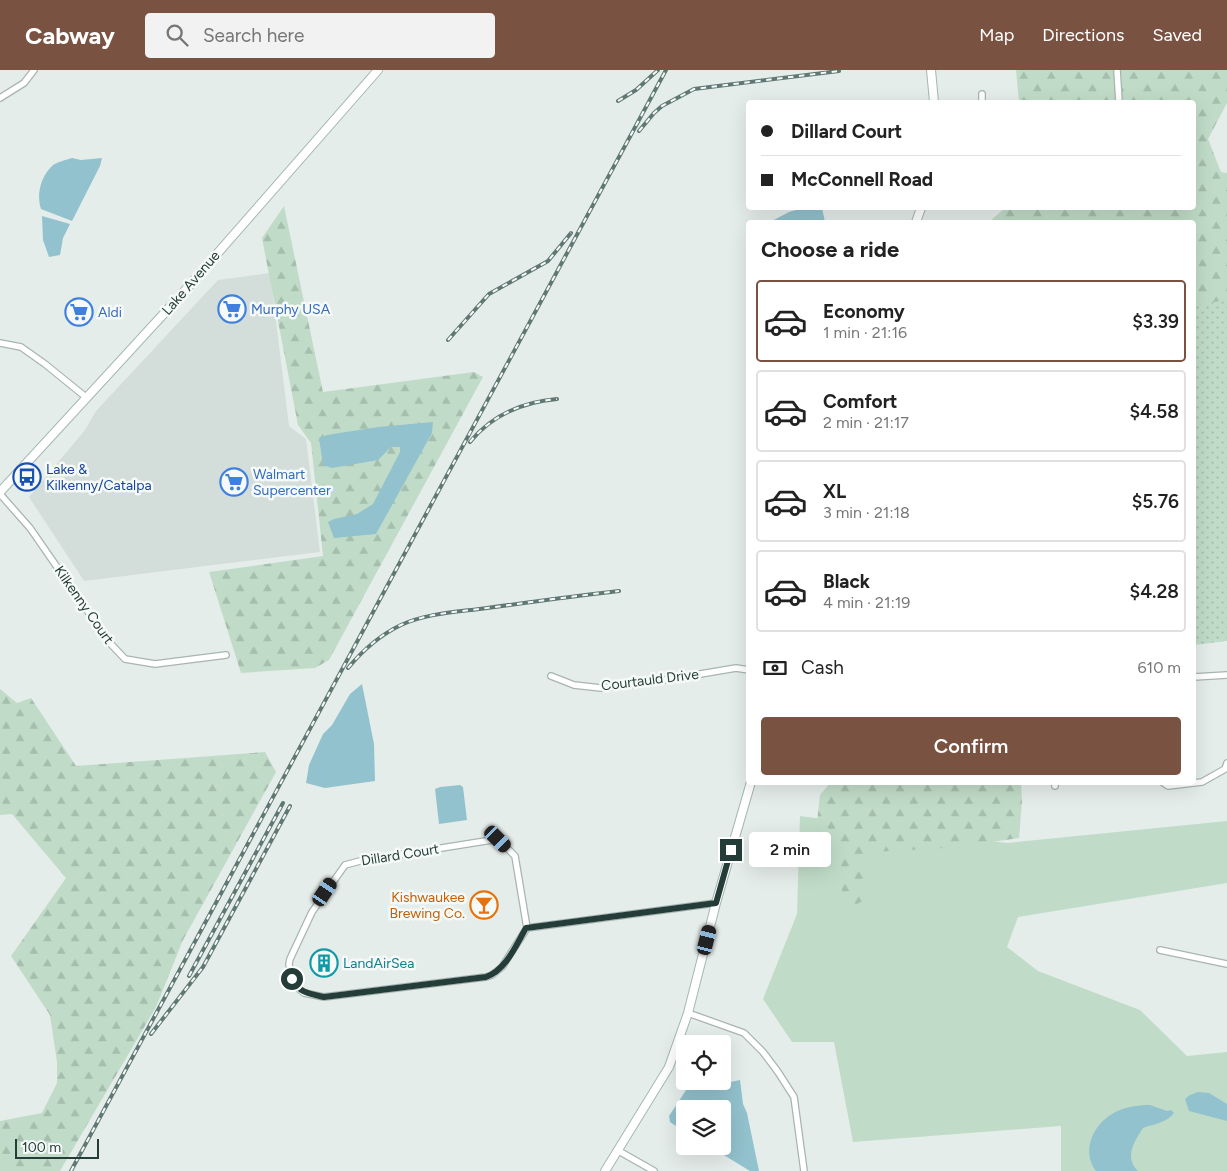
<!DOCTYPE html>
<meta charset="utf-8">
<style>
:root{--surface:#fff;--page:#f2f2f2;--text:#222;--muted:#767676;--line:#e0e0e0;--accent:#7a5242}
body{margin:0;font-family:Figtree,sans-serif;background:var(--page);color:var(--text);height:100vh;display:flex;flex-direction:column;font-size:19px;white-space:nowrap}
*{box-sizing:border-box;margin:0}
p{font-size:16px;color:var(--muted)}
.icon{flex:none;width:28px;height:28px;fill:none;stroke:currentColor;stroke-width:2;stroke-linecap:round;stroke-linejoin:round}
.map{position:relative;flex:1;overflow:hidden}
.panel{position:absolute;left:746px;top:150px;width:450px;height:565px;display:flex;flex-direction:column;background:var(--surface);border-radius:5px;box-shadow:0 5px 20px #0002}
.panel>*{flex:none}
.hud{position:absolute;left:746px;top:30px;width:450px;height:110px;border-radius:5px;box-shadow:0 5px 20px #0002;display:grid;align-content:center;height:110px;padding:0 15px;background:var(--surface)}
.controls{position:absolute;left:676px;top:965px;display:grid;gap:10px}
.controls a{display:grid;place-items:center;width:55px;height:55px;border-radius:5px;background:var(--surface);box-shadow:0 5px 20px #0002;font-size:25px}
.scale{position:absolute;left:15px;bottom:12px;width:84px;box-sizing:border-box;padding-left:5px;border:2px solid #253d38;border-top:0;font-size:14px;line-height:18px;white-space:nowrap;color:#253d38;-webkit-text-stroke:4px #f5f9f7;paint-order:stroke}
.end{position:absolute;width:22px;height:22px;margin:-11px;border:6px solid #253d38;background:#fff;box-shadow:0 0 0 2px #fff}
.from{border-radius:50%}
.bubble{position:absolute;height:35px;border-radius:5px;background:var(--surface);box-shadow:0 5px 20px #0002;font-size:16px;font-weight:600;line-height:35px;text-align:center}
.car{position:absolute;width:15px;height:30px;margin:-15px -8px;border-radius:6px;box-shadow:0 0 4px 1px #0007;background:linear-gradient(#222 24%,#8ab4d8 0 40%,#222 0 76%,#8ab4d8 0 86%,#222 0)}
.hud b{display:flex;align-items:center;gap:18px;height:48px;font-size:19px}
.hud b+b{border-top:1px solid var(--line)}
.hud i{width:12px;height:12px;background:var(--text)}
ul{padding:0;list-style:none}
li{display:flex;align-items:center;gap:15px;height:82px;margin:0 10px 8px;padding:0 5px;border:2px solid var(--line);border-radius:5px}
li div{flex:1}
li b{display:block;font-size:19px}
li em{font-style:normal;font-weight:600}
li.active{border-color:var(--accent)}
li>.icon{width:45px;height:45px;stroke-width:1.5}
h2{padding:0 15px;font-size:22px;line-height:60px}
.pay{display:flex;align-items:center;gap:12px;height:55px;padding:0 15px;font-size:19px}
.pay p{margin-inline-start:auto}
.action{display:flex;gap:10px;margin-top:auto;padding:10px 15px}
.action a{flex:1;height:58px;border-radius:5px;background:var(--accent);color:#fff;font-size:20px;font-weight:600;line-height:58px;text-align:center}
header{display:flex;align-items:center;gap:30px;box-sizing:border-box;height:70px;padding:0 25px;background:var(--accent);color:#fff}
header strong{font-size:24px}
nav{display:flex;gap:28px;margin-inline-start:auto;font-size:18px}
.search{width:350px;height:45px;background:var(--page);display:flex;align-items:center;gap:12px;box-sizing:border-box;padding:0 18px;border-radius:5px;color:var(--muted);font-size:19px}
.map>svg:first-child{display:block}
.built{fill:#d3ddd9}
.grass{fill:#c0dcc8}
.forest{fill:url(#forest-firs)}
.park{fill:url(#park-dots)}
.water{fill:#92c2cd}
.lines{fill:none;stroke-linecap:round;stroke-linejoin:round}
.street-casing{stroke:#a8b5b1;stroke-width:8}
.secondary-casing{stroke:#a4b8b1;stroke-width:10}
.street{stroke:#fff;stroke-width:5.5}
.secondary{stroke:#fff;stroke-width:8}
.rail-casing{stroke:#607873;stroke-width:4}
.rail{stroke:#f5f9f7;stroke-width:2;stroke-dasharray:5.5;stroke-linecap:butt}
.route{stroke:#253d38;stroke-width:6}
.labels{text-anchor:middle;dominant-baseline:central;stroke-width:5;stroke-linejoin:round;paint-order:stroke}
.street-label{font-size:14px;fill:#253d38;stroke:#f5f9f7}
.shop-label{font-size:14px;fill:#366cbe;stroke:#f5f9f7;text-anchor:start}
.transit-label{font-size:14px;fill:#164399;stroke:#f5f9f7;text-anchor:start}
.food-label{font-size:14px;fill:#c56008;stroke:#f5f9f7;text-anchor:end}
.culture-label{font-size:14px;fill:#0d838f;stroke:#f5f9f7;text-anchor:start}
</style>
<header>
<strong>Cabway</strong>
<div class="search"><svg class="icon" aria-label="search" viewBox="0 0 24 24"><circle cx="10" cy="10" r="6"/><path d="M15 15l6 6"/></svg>Search here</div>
<nav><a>Map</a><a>Directions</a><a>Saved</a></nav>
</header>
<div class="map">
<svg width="1227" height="1101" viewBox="0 0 1227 1101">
<defs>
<pattern id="forest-firs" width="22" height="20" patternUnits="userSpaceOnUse" patternTransform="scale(1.25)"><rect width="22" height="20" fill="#c0dcc8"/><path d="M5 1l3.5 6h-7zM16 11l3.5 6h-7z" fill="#a5bead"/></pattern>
<pattern id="park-dots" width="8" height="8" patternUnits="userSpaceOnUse" patternTransform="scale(1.25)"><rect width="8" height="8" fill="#c0dcc8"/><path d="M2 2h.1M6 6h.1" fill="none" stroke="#a5bead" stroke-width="1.8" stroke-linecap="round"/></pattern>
</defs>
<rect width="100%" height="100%" fill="#e5edea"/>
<path class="built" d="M 270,203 L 289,356 L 306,369 L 320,482 L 84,511 L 29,427 L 85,360 L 96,341 L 218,210 Z"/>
<path class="grass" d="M 800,746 L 1007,773 L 1227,751 L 1227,813 L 1018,847 L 1007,877 L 1038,901 L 1140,940 L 1187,986 L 1227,982 L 1227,1101 L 1061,1101 L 1061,1056 L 853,1072 L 834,972 L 792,972 L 763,929 L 797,844 Z"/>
<path class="forest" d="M 1016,0 L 1227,0 L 1227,33 L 1208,69 L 1221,102 L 1227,103 L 1227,564 L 1194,568 L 1194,152 L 989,152 L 1005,138 L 1194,138 L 1194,32 L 1019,32 Z
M 284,136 L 323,322 L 474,302 L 483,307 L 329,590 L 315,598 L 241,603 L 209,502 L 323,486 L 311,373 L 298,355 L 262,168 Z
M 0,619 L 17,633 L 31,628 L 76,696 L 265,682 L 276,702 L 183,870 L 156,937 L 60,1101 L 0,1101 L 0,1051 L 42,1043 L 57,1013 L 57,992 L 50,945 L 11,886 L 66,808 L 12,744 L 0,745 Z
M 830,713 L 1021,713 L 1022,731 L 1019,768 L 946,778 L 871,782 L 866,802 L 864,830 L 850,838 L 842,822 L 840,765 L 817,752 L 820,725 Z"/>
<path class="park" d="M 1227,230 L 1227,571 L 1194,575 L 1194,235 Z"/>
<path class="water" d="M 72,88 L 81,90 L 102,88 L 100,96 L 72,151 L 41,139 C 36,124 41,106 53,95 C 57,92 66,90 72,88 Z
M 803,138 L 822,138 L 825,152 L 770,152 L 789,142 Z
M 42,146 L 70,154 L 63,168 L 60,185 L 49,187 L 43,170 Z
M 433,352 L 432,363 L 376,464 L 334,468 L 328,452 L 334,449 L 357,444 L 373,434 L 400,382 L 400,377 L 391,377 L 378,390 L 332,398 L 323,395 L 319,368 L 327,365 L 378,357 Z
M 362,614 L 374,674 L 375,711 L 325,718 L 306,713 L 309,695 L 323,664 L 332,655 L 350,624 Z
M 460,715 L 463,717 L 467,750 L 439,754 L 435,719 L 440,717 Z
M 740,1010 L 743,1034 L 747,1043 L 759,1101 L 750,1101 L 709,1076 L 722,1076 L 722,1039 L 685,1039 L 685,1062 L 670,1052 L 669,1046 L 692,1011 L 726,1013 Z
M 1198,1022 L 1209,1023 L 1227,1034 L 1227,1051 L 1189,1041 L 1185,1029 L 1190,1025 Z
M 1150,1035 L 1167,1041 L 1171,1040 L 1174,1043 C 1167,1053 1153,1054 1143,1058 C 1134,1072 1124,1087 1138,1101 L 1096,1101 C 1081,1082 1093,1055 1112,1044 C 1123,1037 1138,1035 1150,1035 Z"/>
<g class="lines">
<g class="street-casing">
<path id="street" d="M 1117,0 L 1119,32
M 982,24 L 982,32
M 0,28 L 24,13 L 34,0
M 0,273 L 21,277 L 45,294 L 87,328
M 0,424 L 30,458 L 109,572 L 125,589 L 155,594 L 226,585
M 551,606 L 574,615 L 601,618 L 659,611 L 736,598 L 749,600
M 1194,607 L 1227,605
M 1055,712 L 1055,716
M 1162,712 L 1168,716 L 1202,712 L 1225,699 L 1227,693
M 498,769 L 515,786 L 527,858 L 502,897 L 492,905 L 486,907 L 324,927 L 304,923 L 299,919 L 292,909 L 289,894 L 290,889 L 312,842 L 345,795 L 360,791 Z
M 527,858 L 716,833
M 1160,880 L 1227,894
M 688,943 L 744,963 L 763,982 L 778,1002 L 794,1027 L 804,1101
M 617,1080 L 654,1101"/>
</g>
<g class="secondary-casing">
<path id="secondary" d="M 931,0 L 934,32
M 916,152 L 921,138
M 0,422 L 181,225 L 378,0
M 605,1101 L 669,997 L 688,943 L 716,833 L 751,712"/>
</g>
<use href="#street" class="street"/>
<use href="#secondary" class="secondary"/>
<g class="rail-casing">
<path id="rail" d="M 618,31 L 636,20 L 658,0
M 639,61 L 654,43 L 662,36 L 694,19 L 839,1
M 448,270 L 489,224 L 548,191 L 571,163
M 470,372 C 492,345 523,332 557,329
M 348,598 C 363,580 380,565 401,555 C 427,543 458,542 487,538 C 531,532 575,526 619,521
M 189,906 L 283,733
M 151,964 L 203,897 L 290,736
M 71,1101 L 666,0"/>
</g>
<use href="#rail" class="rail"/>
</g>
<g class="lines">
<path class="route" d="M 292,909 C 299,923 310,924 324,927 L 486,907 C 506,900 516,875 526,858 L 716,833 L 731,780"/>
</g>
<defs>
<g id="supermarket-ring" transform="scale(1.4375)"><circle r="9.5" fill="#f5f9f7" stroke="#3f7fe0" stroke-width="1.5"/><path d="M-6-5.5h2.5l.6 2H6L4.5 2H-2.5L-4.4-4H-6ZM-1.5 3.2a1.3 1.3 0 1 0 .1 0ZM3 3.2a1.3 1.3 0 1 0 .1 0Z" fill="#3f7fe0"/></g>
<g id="bus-ring" transform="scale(1.4375)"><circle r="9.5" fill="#f5f9f7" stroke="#1a4fb4" stroke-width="1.5"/><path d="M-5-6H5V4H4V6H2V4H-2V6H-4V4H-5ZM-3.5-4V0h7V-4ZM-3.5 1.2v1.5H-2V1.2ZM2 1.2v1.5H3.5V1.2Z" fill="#1a4fb4"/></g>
<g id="bar-ring" transform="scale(1.4375)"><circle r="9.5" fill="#f5f9f7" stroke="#e8710a" stroke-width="1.5"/><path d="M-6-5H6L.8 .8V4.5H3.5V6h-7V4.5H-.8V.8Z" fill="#e8710a"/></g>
<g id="building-ring" transform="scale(1.4375)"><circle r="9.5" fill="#f5f9f7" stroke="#0f9aa8" stroke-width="1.5"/><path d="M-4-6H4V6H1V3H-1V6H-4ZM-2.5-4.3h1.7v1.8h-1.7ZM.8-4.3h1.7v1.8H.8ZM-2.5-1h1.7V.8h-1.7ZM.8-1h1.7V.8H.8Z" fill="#0f9aa8"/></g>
</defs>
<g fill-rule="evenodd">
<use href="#supermarket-ring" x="232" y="239"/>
<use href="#supermarket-ring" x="79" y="242"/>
<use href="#bus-ring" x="27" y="407"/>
<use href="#supermarket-ring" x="234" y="412"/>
<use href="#bar-ring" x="484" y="835"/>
<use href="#building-ring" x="324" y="893"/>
</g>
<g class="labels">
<g class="street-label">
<text transform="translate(191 213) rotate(-49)">Lake Avenue</text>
<text transform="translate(84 535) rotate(55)">Kilkenny Court</text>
<text transform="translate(650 610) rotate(-7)">Courtauld Drive</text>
<text transform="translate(400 785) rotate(-9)">Dillard Court</text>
</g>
<g class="shop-label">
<text x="251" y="239">Murphy USA</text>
<text x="98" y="242">Aldi</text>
<text x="253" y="404">Walmart<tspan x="253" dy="16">Supercenter</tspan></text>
</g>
<g class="transit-label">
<text x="46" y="399">Lake &amp;<tspan x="46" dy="16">Kilkenny/Catalpa</tspan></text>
</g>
<g class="food-label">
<text x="465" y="827">Kishwaukee<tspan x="465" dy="16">Brewing Co.</tspan></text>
</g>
<g class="culture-label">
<text x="343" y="893">LandAirSea</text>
</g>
</g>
</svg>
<div class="controls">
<a><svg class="icon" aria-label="locate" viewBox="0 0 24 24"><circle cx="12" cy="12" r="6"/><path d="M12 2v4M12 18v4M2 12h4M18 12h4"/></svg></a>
<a><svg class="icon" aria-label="layers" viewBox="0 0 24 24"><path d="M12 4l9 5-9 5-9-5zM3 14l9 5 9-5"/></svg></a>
</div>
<div class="scale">100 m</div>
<i class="end from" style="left:292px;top:909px"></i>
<i class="end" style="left:731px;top:780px"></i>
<div class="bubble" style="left:749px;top:762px;width:82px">2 min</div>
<i class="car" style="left:498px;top:769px;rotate:135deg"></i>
<i class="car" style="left:325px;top:822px;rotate:34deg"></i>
<i class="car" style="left:707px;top:870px;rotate:14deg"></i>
<div class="hud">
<b><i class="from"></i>Dillard Court</b>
<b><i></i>McConnell Road</b>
</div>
<section class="panel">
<h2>Choose a ride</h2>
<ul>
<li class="active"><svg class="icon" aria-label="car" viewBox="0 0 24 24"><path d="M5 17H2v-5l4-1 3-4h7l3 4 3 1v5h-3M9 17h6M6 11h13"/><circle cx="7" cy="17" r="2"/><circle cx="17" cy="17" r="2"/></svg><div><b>Economy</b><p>1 min · 21:16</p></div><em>$3.39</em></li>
<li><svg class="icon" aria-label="car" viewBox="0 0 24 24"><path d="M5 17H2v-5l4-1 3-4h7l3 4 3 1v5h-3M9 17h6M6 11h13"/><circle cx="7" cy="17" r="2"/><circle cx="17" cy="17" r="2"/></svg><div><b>Comfort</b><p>2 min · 21:17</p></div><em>$4.58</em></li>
<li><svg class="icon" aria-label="car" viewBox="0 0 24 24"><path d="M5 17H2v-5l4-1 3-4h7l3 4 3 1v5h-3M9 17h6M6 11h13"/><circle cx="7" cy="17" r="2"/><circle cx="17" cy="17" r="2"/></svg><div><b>XL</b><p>3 min · 21:18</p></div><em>$5.76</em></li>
<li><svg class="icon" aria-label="car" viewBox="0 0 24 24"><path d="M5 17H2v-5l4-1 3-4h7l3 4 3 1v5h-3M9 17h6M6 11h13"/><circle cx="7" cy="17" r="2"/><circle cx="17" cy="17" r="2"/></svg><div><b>Black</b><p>4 min · 21:19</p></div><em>$4.28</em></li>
</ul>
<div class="pay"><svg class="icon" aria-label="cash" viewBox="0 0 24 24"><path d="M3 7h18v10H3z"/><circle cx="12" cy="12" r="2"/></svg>Cash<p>610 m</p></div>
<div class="action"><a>Confirm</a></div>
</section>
</div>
